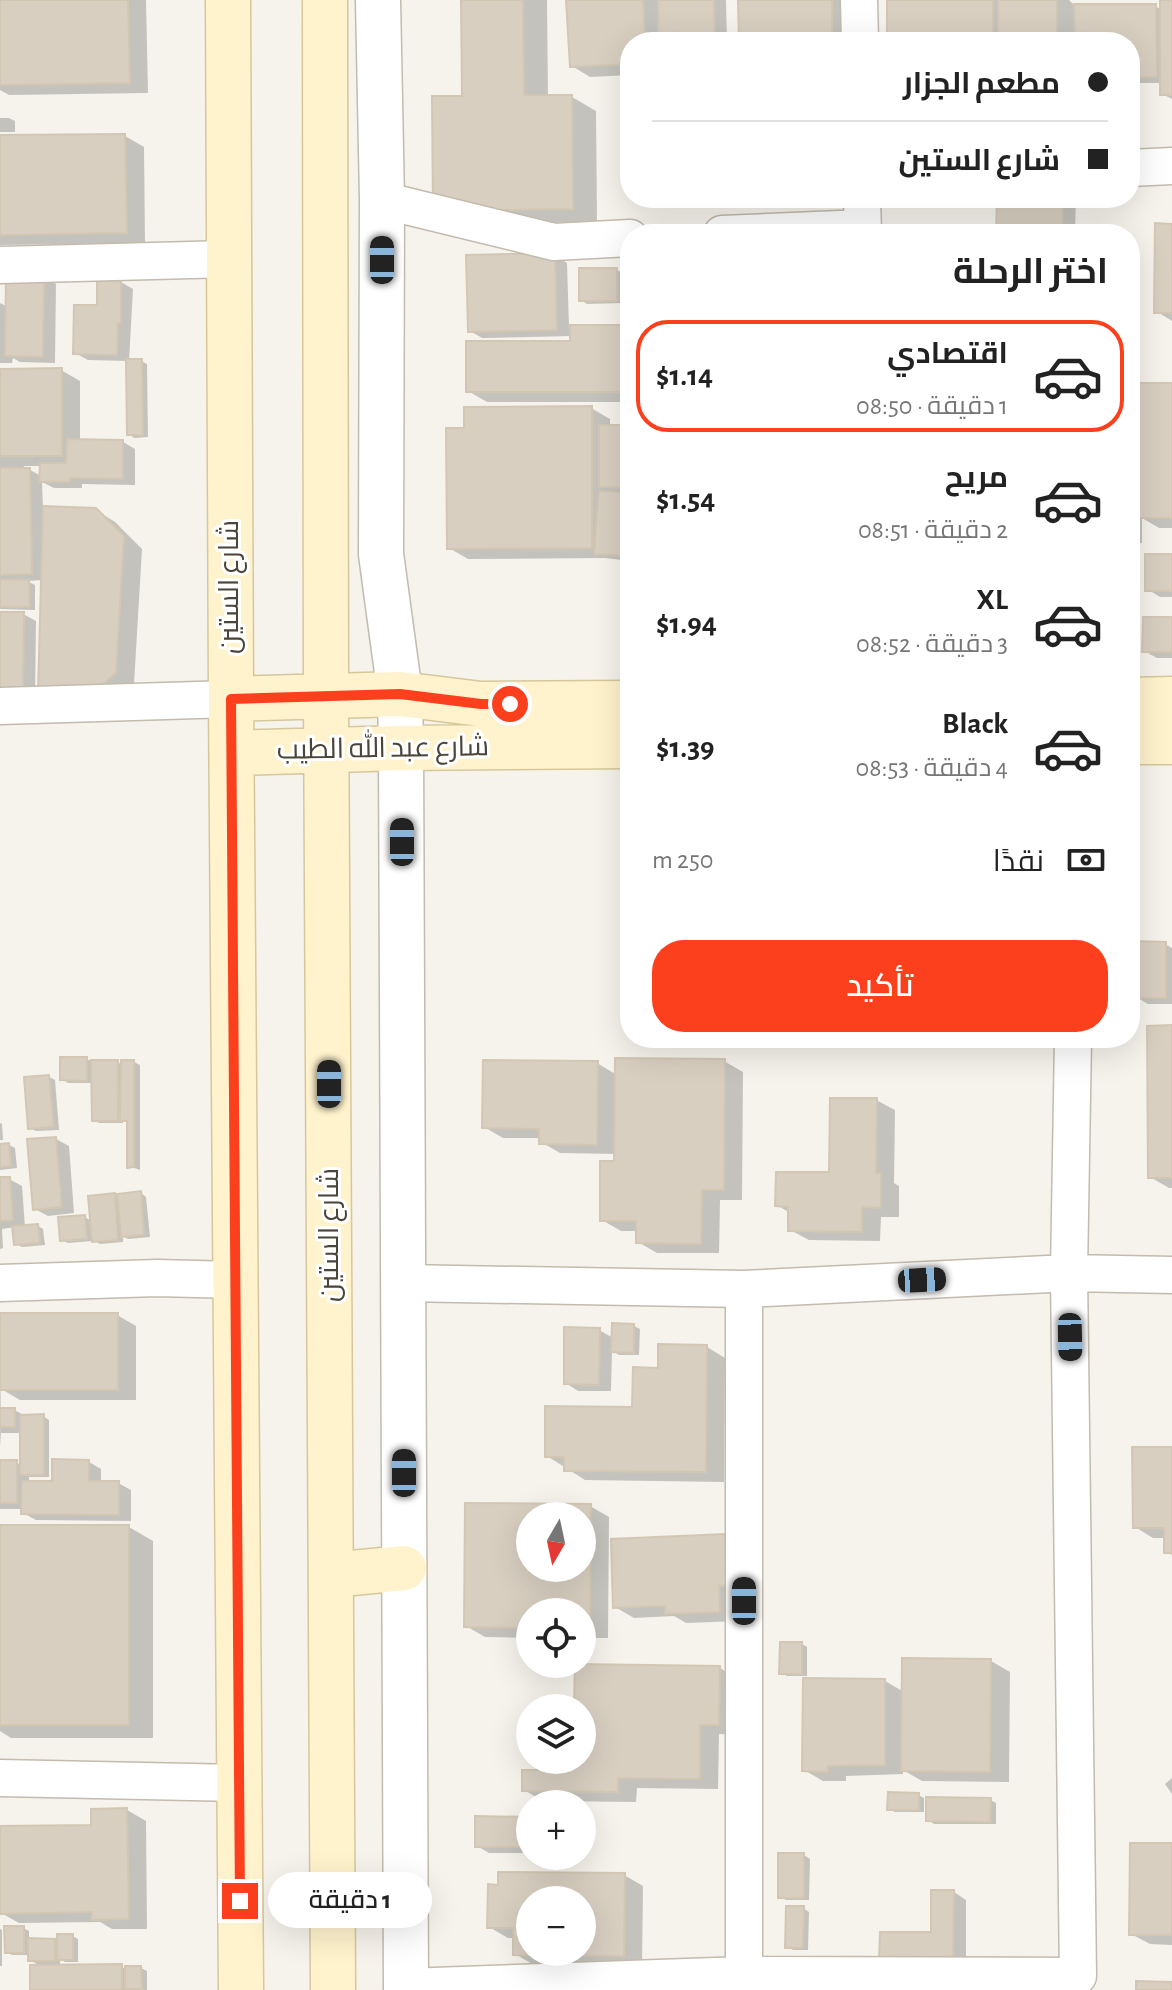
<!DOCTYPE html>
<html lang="ar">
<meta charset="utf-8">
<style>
:root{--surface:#fff;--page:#f2f2f2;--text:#222;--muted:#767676;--line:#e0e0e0;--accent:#fc3f1d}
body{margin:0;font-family:"Alegreya Sans",Cairo,sans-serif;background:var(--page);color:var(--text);direction:rtl;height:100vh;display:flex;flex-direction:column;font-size:30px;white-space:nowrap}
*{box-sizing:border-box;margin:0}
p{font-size:26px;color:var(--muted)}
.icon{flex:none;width:44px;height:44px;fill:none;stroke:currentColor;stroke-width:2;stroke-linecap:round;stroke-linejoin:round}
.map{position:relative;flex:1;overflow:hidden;direction:ltr}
.details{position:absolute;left:620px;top:224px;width:520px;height:824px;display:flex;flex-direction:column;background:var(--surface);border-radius:32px;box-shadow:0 8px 32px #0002;direction:rtl}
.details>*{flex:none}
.banner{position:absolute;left:620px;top:32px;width:520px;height:176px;border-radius:32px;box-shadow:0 8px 32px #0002;direction:rtl;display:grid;align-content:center;height:176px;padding:0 32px;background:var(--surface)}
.needle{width:52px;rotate:189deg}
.buttons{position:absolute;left:516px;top:1502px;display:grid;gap:16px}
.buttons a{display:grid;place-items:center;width:80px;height:80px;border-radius:50%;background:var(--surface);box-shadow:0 8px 32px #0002;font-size:40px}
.end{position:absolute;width:36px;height:36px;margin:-18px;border:10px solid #fc3f1d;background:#fff;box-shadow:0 0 0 4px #fff}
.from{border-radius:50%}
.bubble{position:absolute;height:56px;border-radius:28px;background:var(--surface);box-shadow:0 8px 32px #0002;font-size:26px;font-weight:600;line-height:56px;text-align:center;direction:rtl}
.car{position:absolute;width:24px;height:48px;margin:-24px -12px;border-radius:10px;box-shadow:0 0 6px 2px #0007;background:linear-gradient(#222 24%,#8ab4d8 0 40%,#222 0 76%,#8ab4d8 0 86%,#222 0)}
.banner b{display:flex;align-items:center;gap:28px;height:76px;font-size:30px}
.banner b+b{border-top:2px solid var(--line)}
.banner i{width:20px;height:20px;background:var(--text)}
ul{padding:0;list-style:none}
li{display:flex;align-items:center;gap:24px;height:112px;margin:0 16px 12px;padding:0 16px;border:4px solid transparent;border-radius:32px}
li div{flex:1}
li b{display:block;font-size:30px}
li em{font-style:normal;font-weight:600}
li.selected{border-color:var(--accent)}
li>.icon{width:72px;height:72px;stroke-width:1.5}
h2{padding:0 32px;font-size:36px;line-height:96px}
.pay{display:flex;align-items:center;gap:20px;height:88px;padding:0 32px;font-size:30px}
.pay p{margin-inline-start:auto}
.cta{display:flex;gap:16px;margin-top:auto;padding:16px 32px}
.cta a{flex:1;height:92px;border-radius:32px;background:var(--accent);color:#fff;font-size:32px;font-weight:600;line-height:92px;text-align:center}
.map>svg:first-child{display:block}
.shadow{fill:#0003;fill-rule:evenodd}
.building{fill:#d8cfc1;stroke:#d3c7b4;stroke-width:2;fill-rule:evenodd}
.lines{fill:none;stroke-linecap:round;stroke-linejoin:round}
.minor-casing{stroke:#c2bbae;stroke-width:39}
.tertiary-casing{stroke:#c2bbae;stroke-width:47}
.secondary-casing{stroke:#d6c79b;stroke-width:47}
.minor{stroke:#fff;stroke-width:36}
.tertiary{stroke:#fff;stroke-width:44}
.secondary{stroke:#fff3cd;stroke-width:44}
.route{stroke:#fc3f1d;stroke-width:10}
.labels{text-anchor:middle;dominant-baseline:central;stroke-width:6;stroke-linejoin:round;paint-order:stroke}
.street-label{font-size:28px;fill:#4b4439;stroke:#fff}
</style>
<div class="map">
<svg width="1172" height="1990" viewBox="0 0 1172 1990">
<rect width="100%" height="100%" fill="#f6f3ec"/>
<path class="shadow" d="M 0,0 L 146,0 L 148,93 L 9,95 L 0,90 Z
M 463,0 L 547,0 L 548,97 L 572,97 L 596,111 L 597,222 L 459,223 L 464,98 Z
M 568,0 L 726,0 L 727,42 L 630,42 L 630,75 L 590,77 L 572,66 Z
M 740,0 L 850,0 L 850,42 L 741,42 Z
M 889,0 L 1069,0 L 1075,6 L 1155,6 L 1162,10 L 1162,0 L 1172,0 L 1172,99 L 1162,94 L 1162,83 L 1130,83 L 1130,42 L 889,42 Z
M 0,118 L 9,118 L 15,121 L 15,132 L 0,132 Z
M 125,136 L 144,147 L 145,243 L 0,245 L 0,137 Z
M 663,198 L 728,198 L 728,199 L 668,201 Z
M 999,198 L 1076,198 L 1075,234 L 998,234 Z
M 1172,226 L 1172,321 L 1156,311 Z
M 555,255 L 567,263 L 569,327 L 624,327 L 630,330 L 630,402 L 487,402 L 468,391 L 572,343 L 572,336 L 482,338 L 470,331 Z
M 617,270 L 623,273 L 623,303 L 587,304 L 581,300 Z
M 43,276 L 56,284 L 55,363 L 20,362 L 13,358 L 12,363 L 0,363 L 0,303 L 8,307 Z
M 121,282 L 133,289 L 129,361 L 141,361 L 147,364 L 148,437 L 134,438 L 129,434 L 128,361 L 88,360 L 75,353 L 99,307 Z
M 61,370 L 80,381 L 80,442 L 123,442 L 135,449 L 135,485 L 82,484 L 82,488 L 54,488 L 42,482 L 43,508 L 96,510 L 115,522 L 142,549 L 134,684 L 110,705 L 43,580 L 27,581 L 35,585 L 35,610 L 0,609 L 0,371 ZM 23,466 L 42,466 L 41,476 Z
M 1172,385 L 1172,528 L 1159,528 L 1142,518 L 1142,543 L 1130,543 L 1130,394 L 1140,400 Z
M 591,408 L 610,419 L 610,427 L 630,427 L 630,561 L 605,558 L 468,559 L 449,548 L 466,430 Z
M 1172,556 L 1172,597 L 1160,597 L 1147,589 Z
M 0,614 L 23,614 L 36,621 L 35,700 L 0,699 Z
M 1172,619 L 1172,658 L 1157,658 L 1144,651 Z
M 1165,944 L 1172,948 L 1172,1004 L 1148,1004 L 1136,997 Z
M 1172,1027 L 1172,1188 L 1169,1188 L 1150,1177 Z
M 87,1059 L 93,1062 L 117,1062 L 123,1065 L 134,1062 L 140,1065 L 140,1170 L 128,1166 L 129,1123 L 123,1120 L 123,1123 L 99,1123 L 94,1120 L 94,1083 L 68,1083 L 62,1079 Z
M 724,1061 L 743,1072 L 742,1200 L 720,1200 L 719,1253 L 657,1253 L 638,1242 L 638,1231 L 621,1231 L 602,1220 L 617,1154 L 560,1153 L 541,1142 L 541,1138 L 503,1138 L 484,1127 L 597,1063 L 617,1075 Z
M 49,1077 L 55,1080 L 59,1130 L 36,1131 L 30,1128 Z
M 876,1100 L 895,1110 L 894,1183 L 899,1186 L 899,1217 L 881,1217 L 880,1241 L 809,1240 L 790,1230 L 790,1213 L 777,1205 L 831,1174 Z
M 0,1123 L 2,1124 L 3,1140 L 0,1140 Z
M 56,1139 L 69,1146 L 74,1213 L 48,1216 L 35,1209 Z
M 9,1145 L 15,1148 L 17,1168 L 0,1170 L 0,1146 Z
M 0,1179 L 9,1179 L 22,1186 L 25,1227 L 38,1226 L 43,1229 L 45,1245 L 22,1247 L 16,1244 L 15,1227 L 2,1229 L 3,1248 L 0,1249 Z
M 141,1193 L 146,1197 L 150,1237 L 128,1239 L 123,1236 L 123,1242 L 100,1244 L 91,1239 L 92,1241 L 68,1243 L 62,1240 L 84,1217 L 92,1221 L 114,1195 L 120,1198 Z
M 1,1315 L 117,1315 L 136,1326 L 136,1400 L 20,1400 L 1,1389 L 1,1410 L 14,1410 L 26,1416 L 43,1416 L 49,1420 L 49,1477 L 29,1477 L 29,1483 L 54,1483 L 89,1462 L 101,1469 L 101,1483 L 118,1483 L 131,1490 L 131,1521 L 36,1520 L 23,1513 L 23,1509 L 0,1509 L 0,1462 L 16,1462 L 22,1466 L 22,1433 L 1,1433 L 0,1447 Z
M 634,1326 L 640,1329 L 639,1355 L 619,1355 L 612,1351 L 611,1391 L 578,1391 L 566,1383 L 599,1330 L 613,1338 Z
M 707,1347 L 725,1358 L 724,1482 L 585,1480 L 547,1456 L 634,1409 L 660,1370 Z
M 1172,1449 L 1172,1555 L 1166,1552 L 1166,1538 L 1153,1538 L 1135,1527 Z
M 467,1505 L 590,1506 L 609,1517 L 608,1638 L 582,1638 L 582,1612 L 530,1612 L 530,1638 L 485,1637 L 466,1626 ZM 530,1516 L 582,1516 L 582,1568 L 530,1568 Z
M 0,1527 L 129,1527 L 153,1541 L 153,1738 L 11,1738 L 0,1731 Z
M 724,1536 L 743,1547 L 738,1621 L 686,1623 L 674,1616 L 634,1618 L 615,1607 Z
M 802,1644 L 807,1647 L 807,1676 L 787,1676 L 781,1673 Z
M 991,1661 L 1010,1672 L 1009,1782 L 922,1781 L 903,1770 L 903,1774 L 846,1776 L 846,1781 L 823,1781 L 804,1770 L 885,1681 L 904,1692 Z
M 720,1668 L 738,1679 L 738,1735 L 719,1734 L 718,1789 L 637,1788 L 636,1802 L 543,1801 L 524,1790 L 549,1772 L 549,1760 L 582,1760 L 582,1708 L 549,1708 L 576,1706 Z
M 1172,1778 L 1172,1794 L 1165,1784 Z
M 918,1795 L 924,1798 L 924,1812 L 895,1812 L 889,1809 Z
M 990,1800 L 996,1803 L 996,1824 L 934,1824 L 928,1820 Z
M 127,1810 L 146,1821 L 147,1929 L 112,1929 L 100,1922 L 19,1923 L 1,1913 L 0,1916 L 0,1816 L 0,1828 L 93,1827 Z
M 530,1819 L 530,1853 L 489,1853 L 477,1846 Z
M 1172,1845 L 1172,1945 L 1150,1944 L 1131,1934 Z
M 804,1855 L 810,1859 L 809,1900 L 786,1900 L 780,1897 Z
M 624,1875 L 643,1886 L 642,1966 L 534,1965 L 515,1954 L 515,1938 L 508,1938 L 489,1927 L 500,1887 ZM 530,1900 L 582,1900 L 582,1952 L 530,1952 Z
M 954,1892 L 966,1900 L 966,1967 L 894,1966 L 933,1934 Z
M 803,1908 L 809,1912 L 808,1950 L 793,1950 L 787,1946 Z
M 23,1928 L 29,1931 L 29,1940 L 54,1941 L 59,1943 L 72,1936 L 78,1939 L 78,1962 L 65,1962 L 60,1959 L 60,1967 L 141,1968 L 147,1971 L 147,1990 L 32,1990 L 42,1967 L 30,1960 L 30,1955 L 12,1955 L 7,1952 Z
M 0,1929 L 2,1930 L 2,1966 L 0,1966 Z"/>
<path class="building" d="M 0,0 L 128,0 L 130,83 L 0,85 Z
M 461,0 L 523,0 L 524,95 L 572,95 L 573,209 L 433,211 L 432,96 L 462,96 Z
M 566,0 L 643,0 L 645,42 L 630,42 L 630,64 L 570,67 Z
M 658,0 L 714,0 L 715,42 L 658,42 Z
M 738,0 L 832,0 L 832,38 L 815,38 L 815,42 L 739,42 Z
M 887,0 L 993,0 L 993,42 L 887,42 Z
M 998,0 L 1057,0 L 1057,42 L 998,42 Z
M 1160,0 L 1172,0 L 1172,95 L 1160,95 Z
M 1074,4 L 1156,4 L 1157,77 L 1130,77 L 1130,42 L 1075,42 Z
M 125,134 L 127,233 L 0,235 L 0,135 Z
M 997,198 L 1063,198 L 1062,234 L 996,234 Z
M 1155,223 L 1172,224 L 1172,313 L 1154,313 Z
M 555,253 L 557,330 L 468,332 L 466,255 Z
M 579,268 L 617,268 L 617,301 L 579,301 Z
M 6,274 L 44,275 L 43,357 L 5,356 Z
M 97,280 L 121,280 L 121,323 L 118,323 L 117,355 L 73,354 L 74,305 L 97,305 Z
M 570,325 L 625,325 L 625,392 L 466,392 L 466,341 L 570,341 Z
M 126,359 L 142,359 L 143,435 L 127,435 Z
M 62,368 L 62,456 L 0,456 L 0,369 Z
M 1138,383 L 1172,383 L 1172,518 L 1138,518 Z
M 592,406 L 592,548 L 447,549 L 446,428 L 464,428 L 464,407 Z
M 599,425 L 630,425 L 630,488 L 599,487 Z
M 67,439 L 123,440 L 123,479 L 70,478 L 70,482 L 39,482 L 40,463 L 66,463 Z
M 0,468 L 30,468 L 32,574 L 0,575 Z
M 599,491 L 630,493 L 630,556 L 594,554 Z
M 43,506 L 96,508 L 124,536 L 116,673 L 90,695 L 38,694 Z
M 1145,554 L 1172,554 L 1172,591 L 1145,591 Z
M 0,579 L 29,580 L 30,607 L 0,607 Z
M 0,612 L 24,612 L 23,694 L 0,693 Z
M 1143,617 L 1172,617 L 1172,652 L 1142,652 Z
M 1133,941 L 1166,942 L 1166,998 L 1134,998 Z
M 1172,1025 L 1172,1178 L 1148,1178 L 1147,1026 Z
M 60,1057 L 87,1057 L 87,1081 L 60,1080 Z
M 615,1058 L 725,1059 L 724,1190 L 702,1190 L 701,1244 L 636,1243 L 636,1221 L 600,1221 L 600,1161 L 614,1161 Z
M 91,1060 L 118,1060 L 118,1121 L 92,1121 Z
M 121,1060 L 134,1060 L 134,1167 L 127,1168 L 127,1121 L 120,1121 Z
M 483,1060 L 598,1061 L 597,1145 L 539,1144 L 539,1129 L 482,1128 Z
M 49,1075 L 54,1127 L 28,1129 L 24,1077 Z
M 830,1098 L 877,1098 L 876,1173 L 881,1173 L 881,1208 L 862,1207 L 862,1232 L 788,1231 L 788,1207 L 775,1206 L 776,1172 L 829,1172 Z
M 56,1137 L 62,1207 L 33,1210 L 27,1139 Z
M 9,1143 L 11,1166 L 0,1167 L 0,1144 Z
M 0,1177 L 10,1177 L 13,1220 L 0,1221 Z
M 141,1191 L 144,1235 L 121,1237 L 117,1194 Z
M 115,1193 L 118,1240 L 92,1242 L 88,1196 Z
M 85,1215 L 87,1239 L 60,1241 L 58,1217 Z
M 38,1224 L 40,1243 L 14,1245 L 12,1226 Z
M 0,1313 L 118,1313 L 118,1390 L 0,1390 Z
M 612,1323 L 634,1324 L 634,1353 L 611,1352 Z
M 564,1327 L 600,1328 L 599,1385 L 564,1384 Z
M 658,1344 L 707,1345 L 706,1472 L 564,1471 L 564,1457 L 545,1457 L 545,1406 L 632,1407 L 633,1367 L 658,1368 Z
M 0,1408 L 15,1408 L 15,1427 L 0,1427 Z
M 44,1414 L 44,1475 L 20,1475 L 20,1415 Z
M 1132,1447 L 1172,1447 L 1172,1553 L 1164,1553 L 1164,1528 L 1133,1528 Z
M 52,1459 L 89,1460 L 89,1481 L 119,1481 L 119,1515 L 21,1514 L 22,1481 L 52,1481 Z
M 0,1460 L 17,1460 L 17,1503 L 0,1503 Z
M 465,1503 L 591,1504 L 590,1628 L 582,1628 L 582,1612 L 530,1612 L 530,1628 L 464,1627 ZM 530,1516 L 582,1516 L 582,1568 L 530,1568 Z
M 0,1525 L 129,1525 L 129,1725 L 0,1725 Z
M 725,1534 L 727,1585 L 719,1586 L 720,1612 L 665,1614 L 665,1606 L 613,1608 L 611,1539 Z
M 780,1642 L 802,1642 L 802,1674 L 779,1674 Z
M 902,1658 L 991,1659 L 990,1772 L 901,1771 Z
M 575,1664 L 720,1666 L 719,1725 L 700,1725 L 700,1779 L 618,1778 L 618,1792 L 522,1791 L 522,1770 L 547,1770 L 547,1760 L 582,1760 L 582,1708 L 547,1708 L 547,1704 L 574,1704 Z
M 803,1678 L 885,1679 L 885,1765 L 828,1766 L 828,1772 L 802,1771 Z
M 888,1792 L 919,1793 L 919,1810 L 887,1810 Z
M 926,1797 L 991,1798 L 990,1822 L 926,1821 Z
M 127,1808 L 129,1919 L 91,1920 L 92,1912 L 0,1914 L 0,1826 L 91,1825 L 91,1809 Z
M 475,1816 L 530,1817 L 530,1847 L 475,1847 Z
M 1130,1843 L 1172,1843 L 1172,1935 L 1129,1935 Z
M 778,1853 L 804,1853 L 804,1898 L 778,1898 Z
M 498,1872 L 625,1873 L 624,1956 L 513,1955 L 513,1928 L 487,1928 L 488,1884 L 498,1885 ZM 530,1900 L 582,1900 L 582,1952 L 530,1952 Z
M 931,1890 L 954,1890 L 953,1961 L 879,1960 L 880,1932 L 931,1932 Z
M 786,1906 L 804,1906 L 803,1948 L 785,1948 Z
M 4,1926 L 24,1926 L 24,1953 L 5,1953 Z
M 57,1934 L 73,1934 L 73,1960 L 57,1960 Z
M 28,1938 L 55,1939 L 55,1961 L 28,1961 Z
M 122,1964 L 122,1990 L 30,1990 L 30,1965 Z
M 125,1966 L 141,1966 L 142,1989 L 125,1989 Z
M 1136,1981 L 1172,1982 L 1172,1990 L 1136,1990 Z"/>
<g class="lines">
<g class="minor-casing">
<path id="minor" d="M 859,0 L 860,42
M 1130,168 L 1172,166
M 862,198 L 863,234
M 382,200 L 554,242 L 630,238
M 722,234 L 863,228
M 0,265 L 229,259
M 0,706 L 231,699
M 0,1283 L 157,1278 L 236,1280
M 403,1283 L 744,1289 L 1069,1273 L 1172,1275
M 744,1289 L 744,1975
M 0,1778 L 239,1783
M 406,1987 L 744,1975 L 1078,1976 L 1069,1273 L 1073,1038"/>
</g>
<g class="tertiary-casing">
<path id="tertiary" d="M 378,0 L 382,200 L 381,554 L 400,694 L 401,748 L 406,1990"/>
</g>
<g class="secondary-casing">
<path id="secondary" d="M 228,0 L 231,699 L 241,1990
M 325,0 L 326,696 L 333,1990
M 231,699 L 400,694 L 481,704 L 630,703
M 1130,700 L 1172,699
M 1130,742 L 1172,742
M 233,753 L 401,748 L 630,746
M 331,1575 L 404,1568"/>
</g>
<use href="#minor" class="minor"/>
<use href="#tertiary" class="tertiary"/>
<use href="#secondary" class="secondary"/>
</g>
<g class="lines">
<path class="route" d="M 240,1901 L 231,699 L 400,694 L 481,704 L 510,704"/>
</g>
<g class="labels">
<g class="street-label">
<text transform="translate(230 587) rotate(-90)">شارع الستين</text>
<text transform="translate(383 749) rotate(-1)">شارع عبد الله الطيب</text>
<text transform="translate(330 1235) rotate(-90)">شارع الستين</text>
</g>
</g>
</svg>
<div class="buttons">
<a><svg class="needle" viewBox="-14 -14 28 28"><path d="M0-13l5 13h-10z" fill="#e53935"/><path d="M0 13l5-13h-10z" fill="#767676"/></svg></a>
<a><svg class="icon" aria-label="locate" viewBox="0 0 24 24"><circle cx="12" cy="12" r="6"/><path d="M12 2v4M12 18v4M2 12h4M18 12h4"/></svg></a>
<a><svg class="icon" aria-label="layers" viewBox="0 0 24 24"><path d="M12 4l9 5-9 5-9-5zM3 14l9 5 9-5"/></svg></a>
<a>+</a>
<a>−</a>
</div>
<i class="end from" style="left:510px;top:704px"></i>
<i class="end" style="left:240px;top:1901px"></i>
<div class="bubble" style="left:268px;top:1872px;width:164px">1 دقيقة</div>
<i class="car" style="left:382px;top:260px;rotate:0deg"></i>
<i class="car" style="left:402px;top:842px;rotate:0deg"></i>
<i class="car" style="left:329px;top:1084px;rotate:0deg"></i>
<i class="car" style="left:922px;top:1280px;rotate:87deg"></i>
<i class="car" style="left:1070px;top:1337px;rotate:179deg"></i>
<i class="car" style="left:404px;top:1473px;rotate:0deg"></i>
<i class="car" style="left:744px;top:1601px;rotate:0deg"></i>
<div class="banner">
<b><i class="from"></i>مطعم الجزار</b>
<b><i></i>شارع الستين</b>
</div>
<section class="details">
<h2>اختر الرحلة</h2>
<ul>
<li class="selected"><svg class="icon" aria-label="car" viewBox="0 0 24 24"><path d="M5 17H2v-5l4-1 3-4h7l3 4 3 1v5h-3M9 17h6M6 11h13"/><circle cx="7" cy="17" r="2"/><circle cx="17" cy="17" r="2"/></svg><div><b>اقتصادي</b><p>1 دقيقة · 08:50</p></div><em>$1.14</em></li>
<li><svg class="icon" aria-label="car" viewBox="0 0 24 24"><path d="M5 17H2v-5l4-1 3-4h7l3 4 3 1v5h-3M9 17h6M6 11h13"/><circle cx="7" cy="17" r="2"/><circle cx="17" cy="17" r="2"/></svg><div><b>مريح</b><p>2 دقيقة · 08:51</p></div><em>$1.54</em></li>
<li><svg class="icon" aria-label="car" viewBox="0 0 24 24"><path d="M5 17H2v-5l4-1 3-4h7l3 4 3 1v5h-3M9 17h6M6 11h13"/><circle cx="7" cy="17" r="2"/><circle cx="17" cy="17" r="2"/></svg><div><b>XL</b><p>3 دقيقة · 08:52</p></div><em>$1.94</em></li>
<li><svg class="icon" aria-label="car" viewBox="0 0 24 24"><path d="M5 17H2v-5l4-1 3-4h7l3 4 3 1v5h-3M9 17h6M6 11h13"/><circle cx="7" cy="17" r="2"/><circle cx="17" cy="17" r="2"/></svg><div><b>Black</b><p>4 دقيقة · 08:53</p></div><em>$1.39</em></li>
</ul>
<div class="pay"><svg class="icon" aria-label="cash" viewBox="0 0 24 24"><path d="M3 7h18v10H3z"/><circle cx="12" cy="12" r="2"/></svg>نقدًا<p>250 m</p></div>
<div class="cta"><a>تأكيد</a></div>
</section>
</div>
